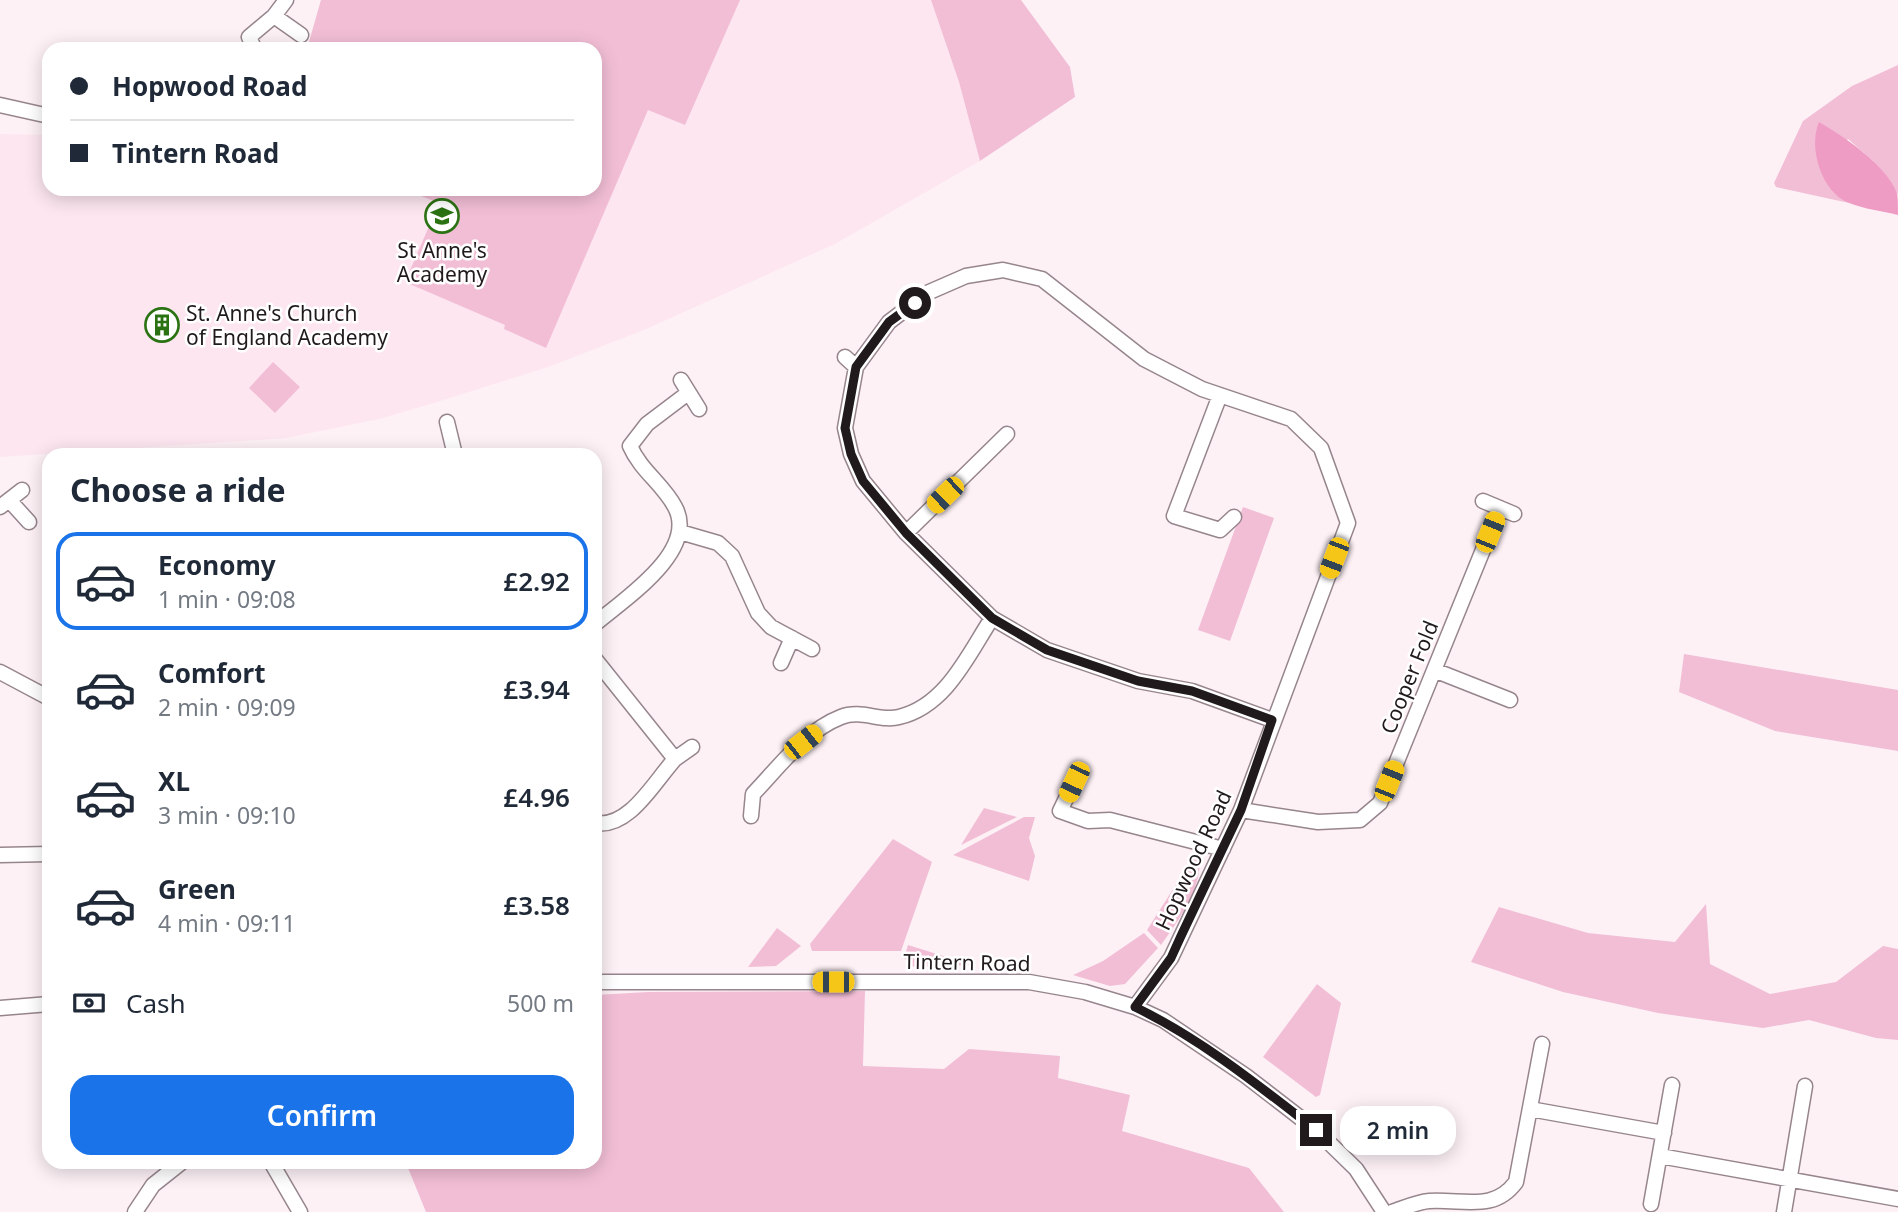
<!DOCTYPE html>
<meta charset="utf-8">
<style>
:root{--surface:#fff;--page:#f2f2f3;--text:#1f2937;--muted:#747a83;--line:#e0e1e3;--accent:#1a73e8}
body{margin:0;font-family:"Noto Sans",sans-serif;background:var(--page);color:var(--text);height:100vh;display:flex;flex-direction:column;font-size:26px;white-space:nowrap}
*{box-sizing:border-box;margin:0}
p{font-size:23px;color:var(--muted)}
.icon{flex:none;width:38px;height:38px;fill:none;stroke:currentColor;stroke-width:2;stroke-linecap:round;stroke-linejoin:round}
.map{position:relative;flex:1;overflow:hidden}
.sheet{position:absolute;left:42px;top:448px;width:560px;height:721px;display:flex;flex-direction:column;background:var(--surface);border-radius:21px;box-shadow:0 4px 18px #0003}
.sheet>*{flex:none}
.banner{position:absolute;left:42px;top:42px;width:560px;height:154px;border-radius:21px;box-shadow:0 4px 18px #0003;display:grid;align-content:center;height:154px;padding:0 28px;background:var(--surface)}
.end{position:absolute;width:32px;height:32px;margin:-16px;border:9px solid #211a1d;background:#fff;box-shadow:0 0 0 4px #fff}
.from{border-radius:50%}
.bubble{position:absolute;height:49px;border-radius:21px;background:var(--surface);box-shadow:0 4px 18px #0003;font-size:23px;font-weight:600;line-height:49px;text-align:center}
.car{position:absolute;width:21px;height:42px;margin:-21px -10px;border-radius:9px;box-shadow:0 0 5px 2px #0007;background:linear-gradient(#f5c518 24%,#345 0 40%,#f5c518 0 76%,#345 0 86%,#f5c518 0)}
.banner b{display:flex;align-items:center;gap:24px;height:66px;font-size:26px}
.banner b+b{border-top:2px solid var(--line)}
.banner i{width:18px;height:18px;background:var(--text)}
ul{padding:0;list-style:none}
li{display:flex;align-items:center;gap:21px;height:98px;margin:0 14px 10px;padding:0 14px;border:4px solid transparent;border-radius:21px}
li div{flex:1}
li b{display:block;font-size:26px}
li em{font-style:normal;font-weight:600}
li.active{border-color:var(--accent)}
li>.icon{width:63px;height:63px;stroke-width:1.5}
h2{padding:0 28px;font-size:32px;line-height:84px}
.pay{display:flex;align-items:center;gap:18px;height:77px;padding:0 28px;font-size:26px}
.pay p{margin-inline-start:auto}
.button{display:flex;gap:14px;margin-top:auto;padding:14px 28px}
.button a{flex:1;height:80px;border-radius:21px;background:var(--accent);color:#fff;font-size:28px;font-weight:600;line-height:80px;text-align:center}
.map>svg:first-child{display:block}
.built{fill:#fde6f0}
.green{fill:#f2bed6}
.water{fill:#ef9cc4}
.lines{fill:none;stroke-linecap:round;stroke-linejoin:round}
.street-casing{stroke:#97858d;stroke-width:17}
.street{stroke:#fff;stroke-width:14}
.route{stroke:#211a1d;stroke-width:9}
.labels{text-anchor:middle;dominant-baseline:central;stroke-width:5;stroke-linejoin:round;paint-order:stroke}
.poi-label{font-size:21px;fill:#211a1d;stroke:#fff}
.street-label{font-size:21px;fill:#211a1d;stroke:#fff}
</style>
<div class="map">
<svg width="1898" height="1212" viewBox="0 0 1898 1212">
<rect width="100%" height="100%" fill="#fdf1f6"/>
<path class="built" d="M 321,0 L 931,0 L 959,82 L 980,161 L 835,244 L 644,330 L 548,367 L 434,403 L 379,419 L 286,438 L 0,457 L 0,134 L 49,135 L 49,189 L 595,189 L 595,49 L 307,49 Z"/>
<path class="green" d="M 321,0 L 740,0 L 685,125 L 648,110 L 546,348 L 504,329 L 505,325 L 405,282 L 439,203 L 403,189 L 595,189 L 595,49 L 307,49 Z
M 931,0 L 1021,0 L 1070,67 L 1075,97 L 980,161 L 959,82 Z
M 1898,65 L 1898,194 L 1872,160 L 1848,139 L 1820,169 L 1841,198 L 1849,203 L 1776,187 L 1774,183 L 1803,121 L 1852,86 Z
M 273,362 L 300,387 L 275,413 L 249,388 Z
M 1243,507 L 1274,518 L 1230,641 L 1198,630 Z
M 1684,654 L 1898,690 L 1898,751 L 1775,731 L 1679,692 Z
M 984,808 L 1017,817 L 961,845 Z
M 1024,817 L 1035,817 L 1029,838 L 1035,856 L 1029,881 L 953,855 Z
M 893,839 L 932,862 L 901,951 L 812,951 L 810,944 Z
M 1198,850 C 1207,882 1179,920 1161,945 L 1147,930 Z
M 1706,904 L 1710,964 L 1770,994 L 1836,982 L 1883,946 L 1898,949 L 1898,1040 L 1876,1038 L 1809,1020 L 1763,1028 L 1658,1013 L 1563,992 L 1471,962 L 1499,907 L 1588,933 L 1675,942 Z
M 777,928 L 801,946 L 776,966 L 748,967 Z
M 1144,933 L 1158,948 L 1125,984 L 1110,986 L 1073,975 L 1103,961 Z
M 908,945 L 972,965 L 914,967 L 904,958 Z
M 1317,984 L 1341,1003 L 1320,1095 L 1316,1097 L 1263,1057 Z
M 865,991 L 863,1066 L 944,1069 L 969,1049 L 1060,1056 L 1058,1078 L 1130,1095 L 1122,1131 L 1249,1168 L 1284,1212 L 426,1212 L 408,1168 L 423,1162 L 595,1162 L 595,995 L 648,992 Z"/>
<path class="water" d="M 1819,122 C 1845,137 1886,165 1897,193 C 1898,198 1898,208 1898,215 C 1882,211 1864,209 1849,203 C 1821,192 1808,147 1819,122 Z"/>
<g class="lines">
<g class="street-casing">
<path id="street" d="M 274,16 L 301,35
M 254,48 L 249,37 L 274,16 L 286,0
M 0,105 L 49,116
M 845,357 L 856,367
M 681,380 L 699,409
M 1220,395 L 1174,516 L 1220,530 L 1234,517
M 447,422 L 455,455
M 9,500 L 29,522
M 1483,501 L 1514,514
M 0,507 L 22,490
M 680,532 L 718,543 L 732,556 L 758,613 L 771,627 L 812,649
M 906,533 L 1007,434
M 595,624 C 623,600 699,551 675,507 C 663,484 641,471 630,446 L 647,424 L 688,393
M 595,659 L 675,759 C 654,782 629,829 595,823
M 781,663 L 792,638
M 1434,670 L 1510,700
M 0,672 L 49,698
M 675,759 L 692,747
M 1074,782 L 1060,811 L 1088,821 L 1110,820 L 1223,849
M 1241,810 L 1318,822 L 1360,820 L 1380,803 L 1500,508
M 751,816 L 753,794 C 779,767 805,731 841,717 C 861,709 881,722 899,717 C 946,706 968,655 992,618
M 0,855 L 49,854
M 595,982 L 1029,982 L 1085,992 L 1135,1007 L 1163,1020 L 1246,1076 L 1316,1130 L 1356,1169 L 1384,1212
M 1135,1007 L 1171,958 L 1241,810 L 1348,523 L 1321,448 L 1291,419 L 1202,389 L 1144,359 L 1042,279 L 1003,270 L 966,276 L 927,293 L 889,322 L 856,367 L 845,428 L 851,454 L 863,481 L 906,533 L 992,618 L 1047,650 L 1138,681 L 1192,691 L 1272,720
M 0,1008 L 49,1004
M 1530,1109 L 1664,1133
M 1660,1156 L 1898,1199
M 271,1162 L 300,1212
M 1651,1204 L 1672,1085
M 135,1212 L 153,1185 L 182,1162
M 1392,1212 C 1404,1208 1417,1202 1429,1201 C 1465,1199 1494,1212 1516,1182 L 1542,1044
M 1784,1212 L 1805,1086"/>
</g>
<use href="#street" class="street"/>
</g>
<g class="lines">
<path class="route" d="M 915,303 L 889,322 L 856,367 L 845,428 L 851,454 L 863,481 L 906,533 L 992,618 L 1047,650 L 1138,681 L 1192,691 L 1272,720 L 1241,810 L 1181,936 L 1171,958 L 1135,1007 C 1201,1039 1258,1085 1316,1130"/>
</g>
<defs>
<g id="school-ring" transform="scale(1.75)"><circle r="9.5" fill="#fff" stroke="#2a7212" stroke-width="1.5"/><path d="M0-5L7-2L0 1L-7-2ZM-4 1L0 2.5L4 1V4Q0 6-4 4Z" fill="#2a7212"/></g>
<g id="building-ring" transform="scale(1.75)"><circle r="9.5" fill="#fff" stroke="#2a7212" stroke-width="1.5"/><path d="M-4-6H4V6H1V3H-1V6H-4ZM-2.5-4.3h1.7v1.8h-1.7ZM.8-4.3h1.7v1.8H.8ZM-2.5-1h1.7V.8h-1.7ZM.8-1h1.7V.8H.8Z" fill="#2a7212"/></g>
</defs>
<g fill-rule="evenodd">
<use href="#school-ring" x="442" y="216"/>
<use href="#building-ring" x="162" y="325"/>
</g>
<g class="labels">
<g class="poi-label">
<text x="442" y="250">St Anne's<tspan x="442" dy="24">Academy</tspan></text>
<text x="186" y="313" text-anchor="start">St. Anne's Church<tspan x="186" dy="24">of England Academy</tspan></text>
</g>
<g class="street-label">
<text transform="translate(1409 677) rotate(-68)">Cooper Fold</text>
<text transform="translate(1193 860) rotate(-65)">Hopwood Road</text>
<text transform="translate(967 962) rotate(1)">Tintern Road</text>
</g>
</g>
</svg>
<i class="end from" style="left:915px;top:303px"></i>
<i class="end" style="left:1316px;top:1130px"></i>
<div class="bubble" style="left:1340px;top:1106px;width:116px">2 min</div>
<i class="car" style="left:945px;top:495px;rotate:226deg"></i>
<i class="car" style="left:1490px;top:532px;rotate:22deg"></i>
<i class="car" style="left:1334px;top:558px;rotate:201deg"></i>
<i class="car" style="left:803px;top:742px;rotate:52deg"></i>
<i class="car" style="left:1389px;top:781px;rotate:22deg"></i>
<i class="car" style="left:1074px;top:782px;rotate:205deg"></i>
<i class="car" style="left:833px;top:982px;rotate:270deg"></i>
<div class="banner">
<b><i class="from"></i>Hopwood Road</b>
<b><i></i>Tintern Road</b>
</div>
<section class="sheet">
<h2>Choose a ride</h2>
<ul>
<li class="active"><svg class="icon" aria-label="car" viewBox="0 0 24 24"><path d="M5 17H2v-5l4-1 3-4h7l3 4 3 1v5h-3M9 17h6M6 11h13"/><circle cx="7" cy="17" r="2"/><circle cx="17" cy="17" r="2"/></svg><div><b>Economy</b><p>1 min · 09:08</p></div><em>£2.92</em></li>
<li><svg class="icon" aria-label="car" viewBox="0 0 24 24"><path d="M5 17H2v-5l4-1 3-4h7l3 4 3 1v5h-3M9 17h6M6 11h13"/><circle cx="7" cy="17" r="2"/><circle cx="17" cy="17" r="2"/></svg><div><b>Comfort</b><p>2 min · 09:09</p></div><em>£3.94</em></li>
<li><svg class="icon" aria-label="car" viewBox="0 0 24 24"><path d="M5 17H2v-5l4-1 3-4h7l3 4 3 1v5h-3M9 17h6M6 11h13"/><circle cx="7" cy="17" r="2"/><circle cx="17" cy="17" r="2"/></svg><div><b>XL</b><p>3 min · 09:10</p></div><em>£4.96</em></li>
<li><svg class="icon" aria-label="car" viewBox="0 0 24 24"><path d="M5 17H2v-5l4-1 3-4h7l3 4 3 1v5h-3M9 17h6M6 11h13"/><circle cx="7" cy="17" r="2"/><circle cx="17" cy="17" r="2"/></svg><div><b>Green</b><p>4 min · 09:11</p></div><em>£3.58</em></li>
</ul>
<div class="pay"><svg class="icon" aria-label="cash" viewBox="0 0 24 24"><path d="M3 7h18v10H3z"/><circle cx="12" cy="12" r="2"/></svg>Cash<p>500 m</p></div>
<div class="button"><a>Confirm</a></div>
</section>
</div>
